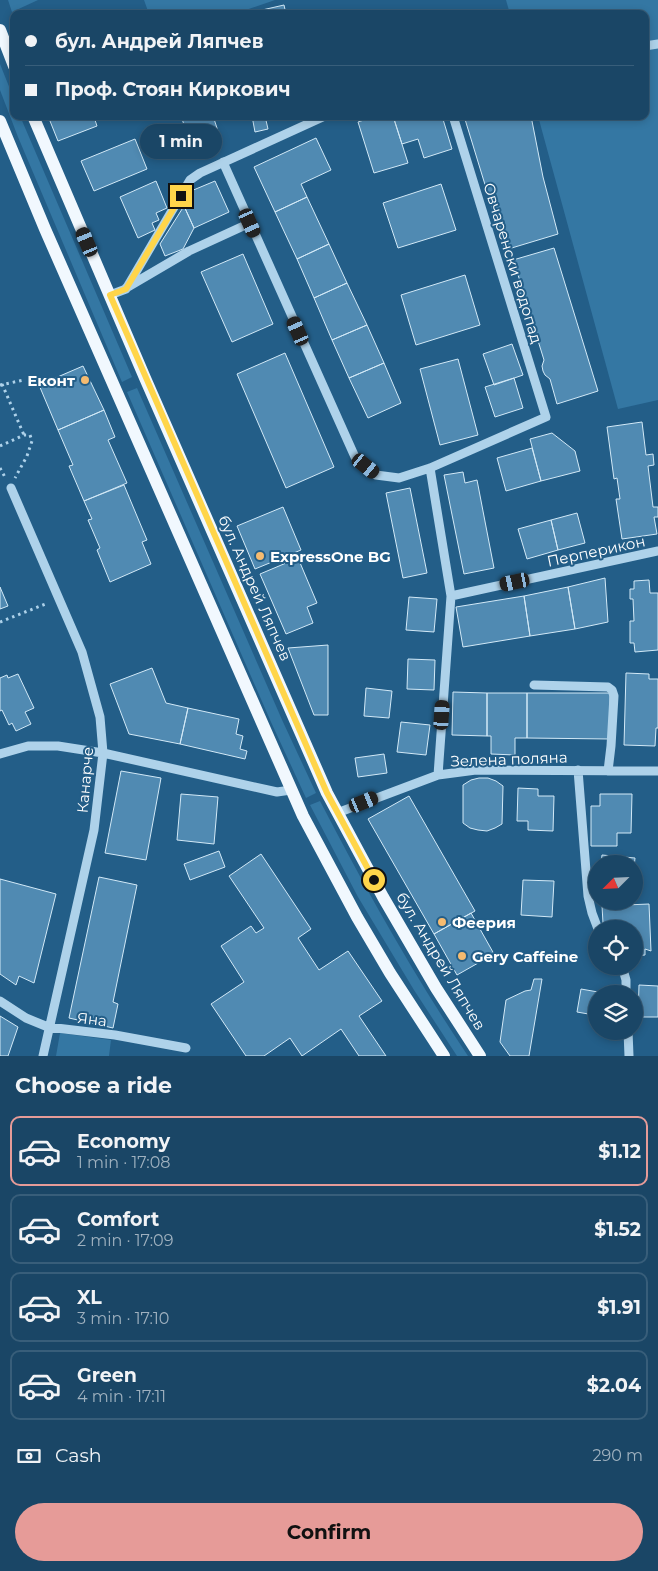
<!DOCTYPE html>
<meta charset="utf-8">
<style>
:root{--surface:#1a4666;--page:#234d6c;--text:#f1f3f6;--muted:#9fb1bf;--line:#385e7a;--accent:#e69b98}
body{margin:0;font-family:Montserrat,sans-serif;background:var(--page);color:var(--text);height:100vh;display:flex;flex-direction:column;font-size:19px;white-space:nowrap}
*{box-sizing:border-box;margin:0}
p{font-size:16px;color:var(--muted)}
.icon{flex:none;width:28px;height:28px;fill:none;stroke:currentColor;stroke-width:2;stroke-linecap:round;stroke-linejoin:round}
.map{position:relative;height:1056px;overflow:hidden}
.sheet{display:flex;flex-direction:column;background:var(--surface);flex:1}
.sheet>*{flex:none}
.banner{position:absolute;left:10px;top:10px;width:639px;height:110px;border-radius:10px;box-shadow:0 2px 8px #0003,0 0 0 1px var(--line);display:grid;align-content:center;height:110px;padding:0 15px;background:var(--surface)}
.needle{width:32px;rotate:246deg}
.buttons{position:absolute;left:588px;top:855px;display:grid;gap:10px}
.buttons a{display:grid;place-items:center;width:55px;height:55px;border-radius:50%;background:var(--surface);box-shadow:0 2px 8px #0003,0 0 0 1px var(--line);font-size:25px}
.end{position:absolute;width:22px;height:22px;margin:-11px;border:6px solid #ffd54a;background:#111;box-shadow:0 0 0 2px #111}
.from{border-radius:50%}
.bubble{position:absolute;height:35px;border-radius:18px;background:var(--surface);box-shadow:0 2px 8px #0003,0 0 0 1px var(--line);font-size:16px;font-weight:700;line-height:35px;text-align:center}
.car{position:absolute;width:15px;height:30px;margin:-15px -8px;border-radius:6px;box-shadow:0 0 4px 1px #0007;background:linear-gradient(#222 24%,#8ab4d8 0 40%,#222 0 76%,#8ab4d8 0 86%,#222 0)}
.banner b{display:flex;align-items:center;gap:18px;height:48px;font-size:19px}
.banner b+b{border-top:1px solid var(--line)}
.banner i{width:12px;height:12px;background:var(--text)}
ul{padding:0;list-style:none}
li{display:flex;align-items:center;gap:15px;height:70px;margin:0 10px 8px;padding:0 5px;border:2px solid var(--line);border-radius:10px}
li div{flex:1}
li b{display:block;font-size:19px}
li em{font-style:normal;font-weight:700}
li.current{border-color:var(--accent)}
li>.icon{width:45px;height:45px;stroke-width:1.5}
h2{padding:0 15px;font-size:22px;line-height:60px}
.pay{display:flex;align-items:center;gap:12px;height:55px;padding:0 15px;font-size:19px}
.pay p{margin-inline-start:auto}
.primary-button{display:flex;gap:10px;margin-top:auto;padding:10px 15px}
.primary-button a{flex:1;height:58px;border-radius:30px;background:var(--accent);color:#111;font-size:20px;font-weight:700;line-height:58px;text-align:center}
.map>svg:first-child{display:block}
.green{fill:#3477a3}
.building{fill:#508ab2;stroke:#d2e9f7}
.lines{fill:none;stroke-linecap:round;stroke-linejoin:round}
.path{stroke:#aed2ea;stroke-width:3;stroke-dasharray:2.5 4;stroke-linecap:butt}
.minor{stroke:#aed2ea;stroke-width:9}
.major{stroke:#f1f8fe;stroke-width:12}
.route{stroke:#ffd54a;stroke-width:6}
.poi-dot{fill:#f5bb70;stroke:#235e88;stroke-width:2}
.labels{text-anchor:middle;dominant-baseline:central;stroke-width:4;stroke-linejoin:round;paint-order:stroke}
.street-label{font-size:15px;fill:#fff;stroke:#235e88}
.poi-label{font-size:15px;font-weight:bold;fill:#fff;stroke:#235e88;text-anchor:start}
</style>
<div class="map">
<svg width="658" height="1056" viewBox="0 0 658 1056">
<rect width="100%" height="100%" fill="#235e88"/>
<path class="green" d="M 8,0 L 38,0 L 12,12 Z
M 144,0 L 275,0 L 234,14 L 149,14 Z
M 506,0 L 658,0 L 658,400 L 618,409 L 538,116 L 645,116 L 645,14 L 510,14 Z
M 0,64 L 14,99 L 14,116 L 20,116 L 132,377 L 122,382 L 18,137 L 0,90 Z
M 137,388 L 283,722 L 316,793 L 306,798 L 271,722 L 127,392 Z
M 320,801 C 365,888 413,974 468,1056 L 457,1056 L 414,990 L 358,897 L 310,805 Z
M 60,1033 L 111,1040 L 109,1056 L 56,1056 Z"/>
<path class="building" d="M 284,5 L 286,14 L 249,14 L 249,13 Z
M 48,116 L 104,116 L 95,120 L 97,126 L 58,141 Z
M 190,116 L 213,116 L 221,140 L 216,148 L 195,155 L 182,119 Z
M 252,116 L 265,116 L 268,129 L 255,132 Z
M 376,116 L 393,116 L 408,163 L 374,173 L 358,122 Z
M 393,116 L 442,116 L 452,149 L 424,158 L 418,139 L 402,144 Z
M 464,116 L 531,116 L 543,177 L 558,234 L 505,250 Z
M 316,138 L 331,170 L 301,184 L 307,197 L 275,212 L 254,167 Z
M 135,139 L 147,169 L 94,191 L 81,161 Z
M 156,181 L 167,208 L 156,213 L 159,220 L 152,223 L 155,230 L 138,238 L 120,197 Z
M 215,181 L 229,212 L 194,228 L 184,206 L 191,191 Z
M 441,184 L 456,230 L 398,248 L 383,203 Z
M 307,197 L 329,244 L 297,259 L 275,212 Z
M 184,206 L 194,228 L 183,249 L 165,256 L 160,244 Z
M 329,244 L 347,283 L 314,298 L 297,259 Z
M 554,248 L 598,391 L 557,404 L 550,379 L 545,375 L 543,371 L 542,366 L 544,360 L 526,302 L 522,299 L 520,294 L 519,289 L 521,284 L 513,260 Z
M 243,254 L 273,324 L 232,342 L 201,272 Z
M 465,275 L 480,325 L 416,345 L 401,295 Z
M 347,283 L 367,325 L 332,340 L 314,298 Z
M 367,325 L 384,363 L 349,378 L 332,340 Z
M 512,344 L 523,375 L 494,385 L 483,354 Z
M 285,353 L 334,467 L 286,488 L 237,374 Z
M 458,359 L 478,435 L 440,445 L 420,369 Z
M 384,363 L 401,403 L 368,418 L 349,378 Z
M 83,366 L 104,410 L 58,430 L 39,385 Z
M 514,378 L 523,408 L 495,417 L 485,387 Z
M 104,410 L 115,437 L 108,440 L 127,483 L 84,501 L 69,466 L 73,465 L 58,430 Z
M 642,422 L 646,455 L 653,454 L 654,465 L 648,466 L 653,507 L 658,507 L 658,517 L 654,517 L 657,534 L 622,539 L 616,499 L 620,499 L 617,478 L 614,479 L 607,427 Z
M 552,433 L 575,451 L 580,471 L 541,481 L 530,439 Z
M 532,448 L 541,481 L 506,491 L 497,458 Z
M 463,472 L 465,483 L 477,480 L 494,568 L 464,574 L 444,475 Z
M 124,485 L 147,540 L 142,542 L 151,564 L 110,582 L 97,550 L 100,548 L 88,520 L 92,519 L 84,501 Z
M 410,488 L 427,573 L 403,578 L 386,493 Z
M 283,507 L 301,550 L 255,569 L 237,526 Z
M 577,513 L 585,543 L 558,550 L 551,520 Z
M 551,520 L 558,550 L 527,559 L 518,529 Z
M 298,558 L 317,603 L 307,607 L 313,623 L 286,634 L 260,574 Z
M 605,578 L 608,622 L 575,629 L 568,587 Z
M 649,580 L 650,593 L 658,593 L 658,650 L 635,652 L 634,643 L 630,643 L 630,621 L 634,621 L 633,599 L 630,599 L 630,589 L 634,589 L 634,581 Z
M 0,587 L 8,606 L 0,609 Z
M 568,587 L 575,629 L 530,636 L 524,596 Z
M 524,596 L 530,636 L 463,647 L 456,607 Z
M 409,597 L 437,599 L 434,632 L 406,630 Z
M 328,645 L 328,715 L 314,715 L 288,648 Z
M 408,659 L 435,660 L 434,690 L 407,689 Z
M 152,668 L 166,703 L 188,708 L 180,744 L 129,734 L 110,684 Z
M 626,673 L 649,674 L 649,679 L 658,679 L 658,728 L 656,728 L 655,746 L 624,745 Z
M 18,674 L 34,708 L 25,712 L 31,724 L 16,731 L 12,723 L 9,725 L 2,710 L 0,711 L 0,678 L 7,675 L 8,678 Z
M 366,688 L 392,691 L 389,718 L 364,716 Z
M 453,692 L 487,693 L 487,736 L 452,735 Z
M 487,693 L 527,693 L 527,738 L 515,738 L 515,755 L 491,754 L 491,736 L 487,736 Z
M 527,693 L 610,693 L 610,739 L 527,738 Z
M 188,708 L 239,719 L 236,734 L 243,736 L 240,749 L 247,751 L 245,759 L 180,744 Z
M 401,722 L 430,725 L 426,755 L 397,752 Z
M 384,754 L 387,773 L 358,777 L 355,758 Z
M 121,771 L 161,778 L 146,860 L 105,853 Z
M 479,778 L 488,778 L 496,781 L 503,786 L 502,824 L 495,828 L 487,831 L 478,830 L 470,828 L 463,823 L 463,785 L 471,780 Z
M 518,788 L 538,789 L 538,796 L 554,796 L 553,831 L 528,830 L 528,821 L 517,821 Z
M 181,794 L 218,797 L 214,844 L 177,840 Z
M 600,794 L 632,794 L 631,833 L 617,833 L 617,846 L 591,846 L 591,806 L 600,806 Z
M 409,796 L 475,911 L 434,934 L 368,819 Z
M 219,851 L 225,867 L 190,880 L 184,864 Z
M 261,854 L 311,929 L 298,938 L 319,970 L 348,951 L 382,1001 L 359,1016 L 386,1056 L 359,1056 L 341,1029 L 302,1056 L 290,1038 L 264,1056 L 246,1056 L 211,1004 L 244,982 L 221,946 L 251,926 L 256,933 L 264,928 L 229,876 Z
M 602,855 L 635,858 L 634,868 L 634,864 L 601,864 Z
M 99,877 L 137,885 L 113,1002 L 118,1004 L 113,1028 L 69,1018 Z
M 0,879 L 56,894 L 34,983 L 19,976 L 16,985 L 0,974 Z
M 523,880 L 554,881 L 552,917 L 521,915 Z
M 649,904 L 651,951 L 645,949 L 645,955 L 634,956 L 634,929 L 610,929 L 610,923 L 603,923 L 602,906 Z
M 471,913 L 494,954 L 457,975 L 434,934 Z
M 534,979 L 542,979 L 529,1056 L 510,1056 L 500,1042 L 506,1000 L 525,991 L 531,990 Z
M 639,985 L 658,986 L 658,1017 L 638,1017 Z
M 581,989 L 598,992 L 596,994 L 594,1015 L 577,1012 Z
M 0,1016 L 18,1027 L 8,1056 L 0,1056 Z"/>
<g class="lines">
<path class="path" d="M 2,384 L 24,435
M 0,385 L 24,380
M 0,446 L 24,435 L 30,435 L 32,441 L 27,456 L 15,478
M 0,468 L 6,479
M 0,622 L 48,603"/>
<path class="minor" d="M 645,46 L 658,44
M 223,162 L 355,457 L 376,475 L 399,478 L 430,468 L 546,417 L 453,116
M 126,288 L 189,251 L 250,223
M 110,295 L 126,289 L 190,180 L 200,173 L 325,116
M 430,468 L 451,596 L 438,775
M 11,488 L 82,652 L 100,717 L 103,753 L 94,830 L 43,1056
M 451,596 L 658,551
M 534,685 L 608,687 L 612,690 L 614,696 L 611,746 L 608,771
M 0,754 L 28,746 L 58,746 L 103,753 L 277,792 L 291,790
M 578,770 L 588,896 L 592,913 L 598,929
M 337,813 L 438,775 L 476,770 L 658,771
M 622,966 L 626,980 L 626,994
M 0,1001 L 26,1018 L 48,1027 L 115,1035 L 186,1048
M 628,1031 L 629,1056"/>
<path class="major" d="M 0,30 L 14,66
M 33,116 L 145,378 L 327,793 L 383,897 L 436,988 L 480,1056
M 0,121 L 45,229 L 303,816 L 357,917 L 390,973 L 444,1056"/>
</g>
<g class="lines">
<path class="route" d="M 181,196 L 126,289 L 110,295 L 327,793 L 374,880"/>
</g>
<g class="poi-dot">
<circle cx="85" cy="380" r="5"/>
<circle cx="260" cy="556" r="5"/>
<circle cx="442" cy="922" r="5"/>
<circle cx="462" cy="956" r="5"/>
</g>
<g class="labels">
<g class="street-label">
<text transform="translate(513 263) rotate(73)">Овчаренски водопад</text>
<text transform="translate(596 551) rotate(-12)">Перперикон</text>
<text transform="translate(255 588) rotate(66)">бул. Андрей Ляпчев</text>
<text transform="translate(509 759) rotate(-2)">Зелена поляна</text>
<text transform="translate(85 780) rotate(-85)">Канарче</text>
<text transform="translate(441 961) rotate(59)">бул. Андрей Ляпчев</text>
<text transform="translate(92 1019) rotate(7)">Яна</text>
</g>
<g class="poi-label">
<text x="75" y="380" text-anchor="end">Еконт</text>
<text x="270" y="556">ExpressOne BG</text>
<text x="452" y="922">Феерия</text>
<text x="472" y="956">Gery Caffeine</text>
</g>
</g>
</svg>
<div class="buttons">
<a><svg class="needle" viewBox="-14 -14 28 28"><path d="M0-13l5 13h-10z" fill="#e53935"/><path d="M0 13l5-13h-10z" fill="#9fb1bf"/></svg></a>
<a><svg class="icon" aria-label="locate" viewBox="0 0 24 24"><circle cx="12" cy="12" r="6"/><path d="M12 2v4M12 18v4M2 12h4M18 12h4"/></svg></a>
<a><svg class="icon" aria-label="layers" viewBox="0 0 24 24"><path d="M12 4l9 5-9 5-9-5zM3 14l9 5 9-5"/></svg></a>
</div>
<i class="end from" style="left:374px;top:880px"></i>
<i class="end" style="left:181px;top:196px"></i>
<div class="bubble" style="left:140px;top:124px;width:82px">1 min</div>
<i class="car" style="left:250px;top:223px;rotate:156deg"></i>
<i class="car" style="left:87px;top:242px;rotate:337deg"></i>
<i class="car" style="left:298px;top:331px;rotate:336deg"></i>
<i class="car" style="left:366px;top:466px;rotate:129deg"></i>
<i class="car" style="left:515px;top:582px;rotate:258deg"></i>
<i class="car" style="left:442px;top:715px;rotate:4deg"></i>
<i class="car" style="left:364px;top:802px;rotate:68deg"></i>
<div class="banner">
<b><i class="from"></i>бул. Андрей Ляпчев</b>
<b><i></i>Проф. Стоян Киркович</b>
</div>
</div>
<section class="sheet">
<h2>Choose a ride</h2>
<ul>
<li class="current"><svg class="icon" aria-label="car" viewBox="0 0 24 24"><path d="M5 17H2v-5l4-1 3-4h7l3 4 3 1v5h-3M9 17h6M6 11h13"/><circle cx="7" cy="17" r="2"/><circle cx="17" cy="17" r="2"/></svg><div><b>Economy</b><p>1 min · 17:08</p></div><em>$1.12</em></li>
<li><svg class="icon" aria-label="car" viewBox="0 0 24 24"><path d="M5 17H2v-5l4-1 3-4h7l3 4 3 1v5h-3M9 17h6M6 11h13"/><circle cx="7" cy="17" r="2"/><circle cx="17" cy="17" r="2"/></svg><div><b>Comfort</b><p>2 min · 17:09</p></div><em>$1.52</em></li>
<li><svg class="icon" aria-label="car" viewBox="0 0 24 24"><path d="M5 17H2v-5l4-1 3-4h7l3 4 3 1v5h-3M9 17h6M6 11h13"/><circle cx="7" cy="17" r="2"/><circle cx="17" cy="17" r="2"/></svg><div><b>XL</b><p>3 min · 17:10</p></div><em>$1.91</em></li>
<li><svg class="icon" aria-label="car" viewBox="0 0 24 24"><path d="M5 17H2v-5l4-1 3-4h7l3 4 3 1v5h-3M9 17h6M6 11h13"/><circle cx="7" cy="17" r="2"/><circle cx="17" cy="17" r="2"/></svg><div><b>Green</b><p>4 min · 17:11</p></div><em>$2.04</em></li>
</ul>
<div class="pay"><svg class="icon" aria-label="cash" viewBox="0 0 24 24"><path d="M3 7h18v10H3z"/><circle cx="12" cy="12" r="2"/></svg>Cash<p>290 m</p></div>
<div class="primary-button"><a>Confirm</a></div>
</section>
